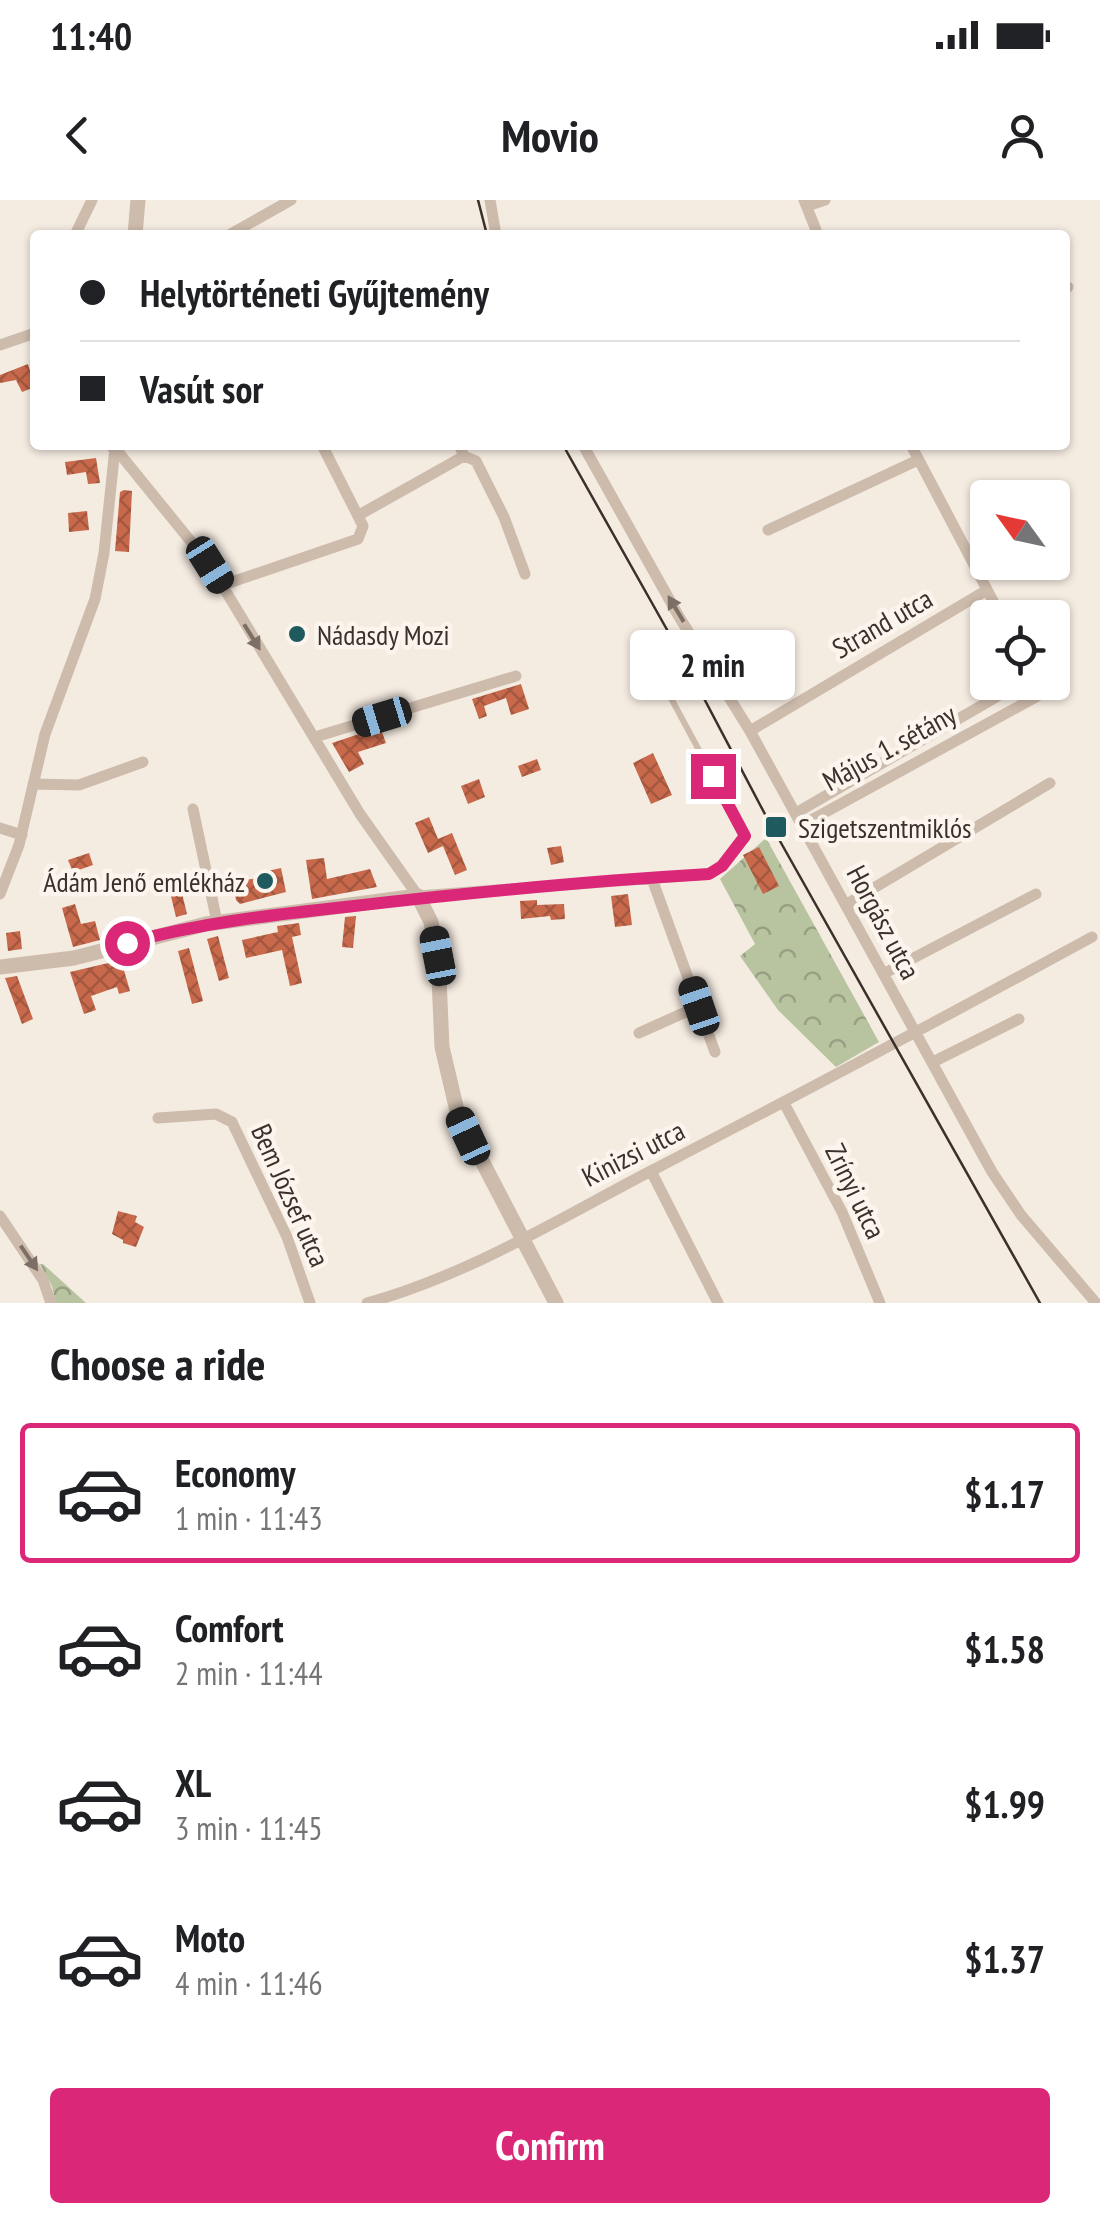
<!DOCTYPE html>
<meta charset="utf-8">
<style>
:root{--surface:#fff;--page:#f6f6f6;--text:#202124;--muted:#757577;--line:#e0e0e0;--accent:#db2777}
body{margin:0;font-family:"PT Sans Narrow",sans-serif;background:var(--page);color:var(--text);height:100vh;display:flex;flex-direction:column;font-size:38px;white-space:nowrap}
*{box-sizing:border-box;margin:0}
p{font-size:32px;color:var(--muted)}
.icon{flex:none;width:55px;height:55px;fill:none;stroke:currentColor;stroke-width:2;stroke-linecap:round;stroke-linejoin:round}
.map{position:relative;height:1103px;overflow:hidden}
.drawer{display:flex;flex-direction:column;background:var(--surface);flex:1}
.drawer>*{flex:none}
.top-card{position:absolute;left:30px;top:30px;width:1040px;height:220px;border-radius:10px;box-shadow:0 2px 8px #0004;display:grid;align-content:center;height:220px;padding:0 50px;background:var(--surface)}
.needle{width:65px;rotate:303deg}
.fabs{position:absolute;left:970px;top:280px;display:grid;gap:20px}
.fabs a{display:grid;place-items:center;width:100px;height:100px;border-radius:10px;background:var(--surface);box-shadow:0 2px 8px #0004;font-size:50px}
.end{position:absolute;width:45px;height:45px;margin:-22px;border:12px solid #db2777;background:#fff;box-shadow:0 0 0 5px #fff}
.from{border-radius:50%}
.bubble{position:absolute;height:70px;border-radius:10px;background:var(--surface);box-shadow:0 2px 8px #0004;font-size:32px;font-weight:700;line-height:70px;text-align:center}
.car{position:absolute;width:30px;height:60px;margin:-30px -15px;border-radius:12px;box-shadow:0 0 8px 2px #0007;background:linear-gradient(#222 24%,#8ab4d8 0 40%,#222 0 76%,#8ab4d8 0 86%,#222 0)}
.top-card b{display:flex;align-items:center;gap:35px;height:95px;font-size:38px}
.top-card b+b{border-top:2px solid var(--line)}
.top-card i{width:25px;height:25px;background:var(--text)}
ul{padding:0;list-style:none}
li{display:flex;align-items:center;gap:30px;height:140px;margin:0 20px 15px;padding:0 30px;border:5px solid transparent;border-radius:10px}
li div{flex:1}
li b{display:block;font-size:38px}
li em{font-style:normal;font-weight:700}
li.active{border-color:var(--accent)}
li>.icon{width:90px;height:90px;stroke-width:1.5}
h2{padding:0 50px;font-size:45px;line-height:120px}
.action{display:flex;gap:20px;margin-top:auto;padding:20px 50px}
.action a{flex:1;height:115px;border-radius:10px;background:var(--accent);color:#fff;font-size:40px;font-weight:700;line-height:115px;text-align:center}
.status{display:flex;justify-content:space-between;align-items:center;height:70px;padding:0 50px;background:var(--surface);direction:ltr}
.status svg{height:28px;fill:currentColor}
header{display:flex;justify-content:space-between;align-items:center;height:130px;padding:0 50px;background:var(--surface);font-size:45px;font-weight:700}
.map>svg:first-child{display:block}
.park{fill:url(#park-crowns)}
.building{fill:url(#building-cross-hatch)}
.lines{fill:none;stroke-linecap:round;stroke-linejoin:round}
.service{stroke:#cdbbac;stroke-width:6}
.minor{stroke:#cdbbac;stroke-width:11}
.tertiary{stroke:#cdbbac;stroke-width:15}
.tram{stroke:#3b302b;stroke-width:2.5}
.oneway{fill:#7d6f65}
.route{stroke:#db2777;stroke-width:12}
.poi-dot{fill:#1f5a5e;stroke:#fbf5ee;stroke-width:4}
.labels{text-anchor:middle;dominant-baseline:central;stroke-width:9;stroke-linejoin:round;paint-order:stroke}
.street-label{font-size:28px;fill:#3b302b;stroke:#fbf5ee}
.poi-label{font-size:28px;fill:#3b302b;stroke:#fbf5ee;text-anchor:start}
</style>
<div class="status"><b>11:40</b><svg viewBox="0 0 49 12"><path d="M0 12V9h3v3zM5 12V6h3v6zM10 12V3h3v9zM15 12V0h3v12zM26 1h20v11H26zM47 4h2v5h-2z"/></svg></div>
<header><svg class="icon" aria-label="back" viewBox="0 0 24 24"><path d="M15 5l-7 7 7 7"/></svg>Movio<svg class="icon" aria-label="person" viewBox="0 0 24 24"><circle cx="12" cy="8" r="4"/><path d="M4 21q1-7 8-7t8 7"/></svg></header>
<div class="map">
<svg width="1100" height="1103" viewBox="0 0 1100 1103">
<defs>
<pattern id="park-crowns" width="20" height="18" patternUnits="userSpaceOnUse" patternTransform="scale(2.5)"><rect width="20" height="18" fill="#b8c4a0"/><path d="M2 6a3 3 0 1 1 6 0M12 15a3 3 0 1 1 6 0" fill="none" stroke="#97a083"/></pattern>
<pattern id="building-cross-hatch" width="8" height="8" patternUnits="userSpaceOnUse" patternTransform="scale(2.5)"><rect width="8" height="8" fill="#c8694b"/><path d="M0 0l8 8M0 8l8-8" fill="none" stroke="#a4573f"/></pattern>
</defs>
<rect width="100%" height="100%" fill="#f4ebe1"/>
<path class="park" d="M 766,638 L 879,842 L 836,867 L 778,810 L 740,756 L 755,744 L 720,679 Z
M 40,1064 L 43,1064 L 86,1103 L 56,1103 L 52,1086 Z"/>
<path class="building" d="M 28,164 L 35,187 L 22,192 L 16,180 L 0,183 L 0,175 Z
M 96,258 L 100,283 L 88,284 L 86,272 L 67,275 L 65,262 Z
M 124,290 L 132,291 L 129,352 L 115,351 L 120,292 Z
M 87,311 L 89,330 L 69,332 L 68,313 Z
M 521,484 L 529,509 L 511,515 L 506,498 L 484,506 L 487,516 L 479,519 L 472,499 Z
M 380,527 L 386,543 L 358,552 L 364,564 L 349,572 L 332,543 Z
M 653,553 L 672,595 L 651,604 L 633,563 Z
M 537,559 L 541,570 L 522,577 L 518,566 Z
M 479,579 L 485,597 L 468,604 L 461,586 Z
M 429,617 L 438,639 L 452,633 L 467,670 L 455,675 L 443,646 L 428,653 L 415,623 Z
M 561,646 L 564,662 L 551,665 L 547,648 Z
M 759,647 L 779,686 L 763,694 L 743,655 Z
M 89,653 L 93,665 L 73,672 L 68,660 Z
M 324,658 L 327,679 L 370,669 L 377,687 L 312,699 L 306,660 Z
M 281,668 L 286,692 L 240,704 L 236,700 L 233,682 L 264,677 L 263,672 Z
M 178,677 L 187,714 L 176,717 L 167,680 Z
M 628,694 L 632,725 L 615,727 L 611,696 Z
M 537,700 L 537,705 L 564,704 L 565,719 L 551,720 L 550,716 L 521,719 L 520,701 Z
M 75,704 L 81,724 L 95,721 L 100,740 L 73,747 L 62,708 Z
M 356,716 L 353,748 L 342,747 L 345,717 Z
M 299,723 L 301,735 L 292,737 L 302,783 L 290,786 L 282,750 L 246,758 L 242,740 L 278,732 L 277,726 Z
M 20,731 L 22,749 L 8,751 L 6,733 Z
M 218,736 L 229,778 L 219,781 L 207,739 Z
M 189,748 L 203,801 L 192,804 L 178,751 Z
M 121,760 L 130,791 L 119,794 L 117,787 L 91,796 L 96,810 L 84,814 L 70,772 Z
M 17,776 L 33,819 L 22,824 L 5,778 Z
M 118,1011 L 137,1016 L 135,1022 L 144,1027 L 136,1047 L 123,1043 L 123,1040 L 112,1034 Z"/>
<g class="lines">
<path class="service" d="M 664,485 L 745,636"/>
<path class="minor" d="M 490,0 L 496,35
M 804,0 L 818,35
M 807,6 L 825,0
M 75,35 L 92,0
M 229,35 L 291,0
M 1065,87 L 1068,87
M 0,145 L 35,133
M 459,245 L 464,256 L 476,261 L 504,317 L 525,374
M 583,245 L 678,415 L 750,531 L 992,972 L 1021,1015 L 1096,1103
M 911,245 L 1002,418
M 115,248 L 210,365 L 360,614 L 418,696 L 709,674 L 722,666 L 745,636
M 359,315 L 464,256
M 768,330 L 918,260
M 223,385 L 358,339 L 363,326 L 322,245
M 750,531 L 987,390
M 315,537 L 516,476
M 33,584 L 79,585 L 143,562
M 193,609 L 217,722
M 796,613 L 1022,482
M 802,625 L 1045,492 L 1040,482
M 0,628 L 22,635
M 652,679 L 715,852
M 0,694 L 19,645 L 45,534 L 95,399 L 104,353 L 115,248
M 847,704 L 1050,583
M 883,774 L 1036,694
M 639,833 L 699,806
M 933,862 L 1019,819
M 784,903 L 842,1012 L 880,1103
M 158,918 L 216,914 L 232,922 L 287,1037 L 310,1103
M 651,971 L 718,1103
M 0,1016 L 43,1080 L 51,1103
M 367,1103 C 468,1075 557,1020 649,972 C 798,895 945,817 1092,737"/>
<path class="tertiary" d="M 135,35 L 138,0
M 114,245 L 115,248
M 0,767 L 74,758 L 206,724 L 418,696 L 431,722 L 438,755 L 442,847 L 458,915 L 556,1103"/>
<path class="tram" d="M 478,0 L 487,35
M 563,245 L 679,451 L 767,618 L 1040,1103"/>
</g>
<defs><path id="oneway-solid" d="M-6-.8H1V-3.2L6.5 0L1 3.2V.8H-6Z" transform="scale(2.5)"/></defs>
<g class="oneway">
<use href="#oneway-solid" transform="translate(676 409) rotate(-121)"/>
<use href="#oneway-solid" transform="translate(252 437) rotate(58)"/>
<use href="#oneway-solid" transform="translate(29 1058) rotate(56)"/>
</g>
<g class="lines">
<path class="route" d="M 127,743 C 199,723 271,715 345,707 C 466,693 587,681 709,674 L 722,666 L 745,636 L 713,576"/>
</g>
<g class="poi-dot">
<circle cx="297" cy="434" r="10"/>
<rect x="764" y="615" width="24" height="24" rx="5"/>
<circle cx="265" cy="681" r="10"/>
</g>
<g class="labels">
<g class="street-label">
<text transform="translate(882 423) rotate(-30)">Strand utca</text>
<text transform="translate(889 547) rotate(-29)">Május 1. sétány</text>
<text transform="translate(884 722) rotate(62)">Horgász utca</text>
<text transform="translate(633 953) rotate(-27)">Kinizsi utca</text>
<text transform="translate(856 991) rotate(64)">Zrínyi utca</text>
<text transform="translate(291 995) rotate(66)">Bem József utca</text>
</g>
<g class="poi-label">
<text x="317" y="434">Nádasdy Mozi</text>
<text x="798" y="627">Szigetszentmiklós</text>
<text x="245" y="681" text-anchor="end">Ádám Jenő emlékház</text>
</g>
</g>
</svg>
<div class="fabs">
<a><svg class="needle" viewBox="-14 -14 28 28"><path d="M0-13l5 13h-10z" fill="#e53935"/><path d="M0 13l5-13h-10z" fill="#757577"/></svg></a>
<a><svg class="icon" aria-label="locate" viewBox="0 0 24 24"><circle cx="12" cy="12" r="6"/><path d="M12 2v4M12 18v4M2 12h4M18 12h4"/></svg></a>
</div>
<i class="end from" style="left:127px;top:743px"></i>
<i class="end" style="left:713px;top:576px"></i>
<div class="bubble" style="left:630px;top:430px;width:165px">2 min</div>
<i class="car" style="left:210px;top:365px;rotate:148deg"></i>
<i class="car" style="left:382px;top:517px;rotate:253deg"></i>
<i class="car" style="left:438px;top:756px;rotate:349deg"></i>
<i class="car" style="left:699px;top:806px;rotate:341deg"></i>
<i class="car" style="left:468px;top:936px;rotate:335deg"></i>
<div class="top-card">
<b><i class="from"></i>Helytörténeti Gyűjtemény</b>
<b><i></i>Vasút sor</b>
</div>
</div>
<section class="drawer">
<h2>Choose a ride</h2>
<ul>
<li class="active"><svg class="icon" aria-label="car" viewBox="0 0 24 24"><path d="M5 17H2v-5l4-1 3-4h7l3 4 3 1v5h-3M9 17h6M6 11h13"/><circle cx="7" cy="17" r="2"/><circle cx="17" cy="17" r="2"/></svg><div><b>Economy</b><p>1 min · 11:43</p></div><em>$1.17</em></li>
<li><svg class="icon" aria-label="car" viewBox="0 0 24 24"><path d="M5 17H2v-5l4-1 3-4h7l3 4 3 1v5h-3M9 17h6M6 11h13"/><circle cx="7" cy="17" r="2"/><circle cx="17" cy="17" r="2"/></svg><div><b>Comfort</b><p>2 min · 11:44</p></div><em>$1.58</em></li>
<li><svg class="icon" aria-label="car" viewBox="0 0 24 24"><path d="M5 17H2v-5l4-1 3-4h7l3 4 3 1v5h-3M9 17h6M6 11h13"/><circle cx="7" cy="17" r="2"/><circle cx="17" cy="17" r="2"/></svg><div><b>XL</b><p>3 min · 11:45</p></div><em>$1.99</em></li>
<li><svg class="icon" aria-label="car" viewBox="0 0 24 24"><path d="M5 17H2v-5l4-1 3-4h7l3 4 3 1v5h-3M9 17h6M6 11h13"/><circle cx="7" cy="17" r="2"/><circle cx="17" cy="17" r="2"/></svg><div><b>Moto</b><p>4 min · 11:46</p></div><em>$1.37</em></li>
</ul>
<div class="action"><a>Confirm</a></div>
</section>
